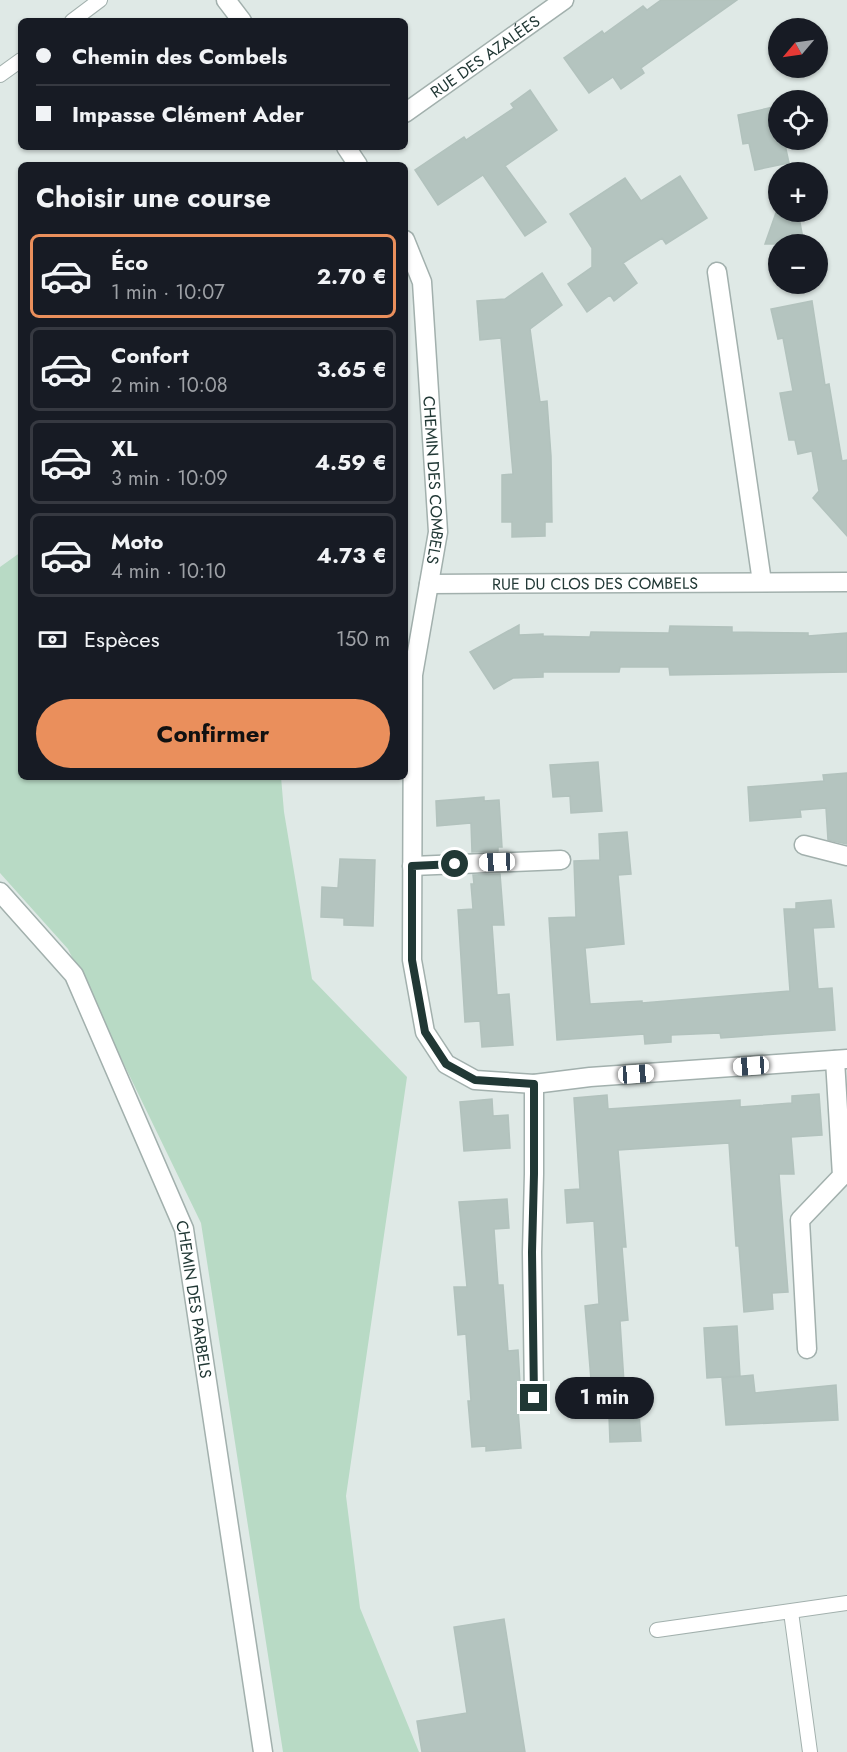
<!DOCTYPE html>
<html lang="fr">
<meta charset="utf-8">
<style>
:root{--surface:#171b24;--page:#20242c;--text:#f1f3f6;--muted:#9ea1a6;--line:#363941;--accent:#ea8f5c}
body{margin:0;font-family:Jost,sans-serif;background:var(--page);color:var(--text);height:100vh;display:flex;flex-direction:column;font-size:22px;white-space:nowrap}
*{box-sizing:border-box;margin:0}
p{font-size:20px;color:var(--muted)}
.icon{flex:none;width:33px;height:33px;fill:none;stroke:currentColor;stroke-width:2;stroke-linecap:round;stroke-linejoin:round}
.map{position:relative;flex:1;overflow:hidden}
.drawer{position:absolute;left:18px;top:162px;width:390px;height:618px;display:flex;flex-direction:column;background:var(--surface);border-radius:9px;box-shadow:0 2px 4px #0004}
.drawer>*{flex:none}
.hud{position:absolute;left:18px;top:18px;width:390px;height:132px;border-radius:9px;box-shadow:0 2px 4px #0004;display:grid;align-content:center;height:132px;padding:0 18px;background:var(--surface)}
.needle{width:39px;rotate:241deg}
.controls{position:absolute;left:768px;top:18px;display:grid;gap:12px}
.controls a{display:grid;place-items:center;width:60px;height:60px;border-radius:50%;background:var(--surface);box-shadow:0 2px 4px #0004;font-size:30px}
.end{position:absolute;width:27px;height:27px;margin:-14px;border:8px solid #213835;background:#fff;box-shadow:0 0 0 3px #fff}
.from{border-radius:50%}
.bubble{position:absolute;height:42px;border-radius:21px;background:var(--surface);box-shadow:0 2px 4px #0004;font-size:20px;font-weight:700;line-height:42px;text-align:center}
.car{position:absolute;width:18px;height:36px;margin:-18px -9px;border-radius:8px;box-shadow:0 0 4px 2px #0007;background:linear-gradient(#fff 24%,#345 0 40%,#fff 0 76%,#345 0 86%,#fff 0)}
.hud b{display:flex;align-items:center;gap:21px;height:57px;font-size:22px}
.hud b+b{border-top:2px solid var(--line)}
.hud i{width:15px;height:15px;background:var(--text)}
ul{padding:0;list-style:none}
li{display:flex;align-items:center;gap:18px;height:84px;margin:0 12px 9px;padding:0 6px;border:3px solid var(--line);border-radius:9px}
li div{flex:1}
li b{display:block;font-size:22px}
li em{font-style:normal;font-weight:700}
li.active{border-color:var(--accent)}
li>.icon{width:54px;height:54px;stroke-width:1.5}
h2{padding:0 18px;font-size:27px;line-height:72px}
.pay{display:flex;align-items:center;gap:15px;height:66px;padding:0 18px;font-size:22px}
.pay p{margin-inline-start:auto}
.primary-button{display:flex;gap:12px;margin-top:auto;padding:12px 18px}
.primary-button a{flex:1;height:69px;border-radius:36px;background:var(--accent);color:#111;font-size:24px;font-weight:700;line-height:69px;text-align:center}
.map>svg:first-child{display:block}
.green{fill:#b8dac5}
.building{fill:#b4c4bf;stroke:#b2c2bd;stroke-width:1.5}
.lines{fill:none;stroke-linecap:round;stroke-linejoin:round}
.service-casing{stroke:#a2b0ad;stroke-width:16}
.minor-casing{stroke:#a2b0ad;stroke-width:21}
.service{stroke:#fff;stroke-width:14}
.minor{stroke:#fff;stroke-width:18}
.route{stroke:#213835;stroke-width:8}
.labels{text-anchor:middle;dominant-baseline:central;stroke-width:4.5;stroke-linejoin:round;paint-order:stroke}
.street-label{font-size:16px;fill:#213835;stroke:#eff6f3}
</style>
<div class="map">
<svg width="847" height="1752" viewBox="0 0 847 1752">
<rect width="100%" height="100%" fill="#dfe9e6"/>
<path class="green" d="M 21,552 L 21,777 L 281,777 L 284,812 L 312,979 L 407,1077 L 346,1496 L 360,1608 L 419,1752 L 283,1752 L 201,1223 L 68,949 L 0,873 L 0,567 Z"/>
<path class="building" d="M 661,0 L 737,0 L 641,68 L 644,73 L 621,89 L 613,77 L 589,93 L 564,58 L 602,31 L 604,34 L 643,6 L 647,10 Z
M 530,90 L 557,130 L 505,166 L 546,222 L 525,236 L 483,175 L 438,205 L 415,170 L 464,137 L 466,140 L 514,108 L 511,104 Z
M 778,106 L 778,140 L 784,140 L 789,163 L 755,170 L 749,143 L 743,144 L 738,115 Z
M 680,176 L 707,218 L 666,244 L 662,238 L 623,263 L 637,283 L 614,301 L 610,295 L 587,312 L 568,284 L 592,267 L 592,248 L 570,214 L 625,178 L 641,201 Z
M 778,207 L 778,212 L 798,212 L 804,244 L 765,244 Z
M 542,273 L 562,305 L 530,329 L 540,402 L 547,401 L 551,456 L 552,522 L 545,522 L 545,536 L 512,537 L 512,522 L 502,522 L 502,475 L 513,474 L 501,338 L 480,340 L 477,301 L 505,299 Z
M 812,301 L 825,385 L 829,384 L 842,461 L 847,460 L 847,536 L 813,498 L 819,491 L 812,451 L 798,454 L 795,440 L 789,440 L 780,393 L 793,391 L 783,338 L 778,339 L 771,309 Z
M 519,625 L 519,635 L 543,634 L 543,636 L 590,637 L 591,632 L 669,633 L 670,626 L 732,627 L 732,632 L 808,633 L 808,636 L 847,633 L 847,672 L 670,675 L 669,667 L 620,667 L 619,672 L 543,672 L 543,677 L 513,678 L 494,689 L 470,652 Z
M 598,762 L 602,811 L 571,813 L 570,796 L 553,797 L 550,765 Z
M 847,773 L 847,844 L 828,840 L 826,808 L 800,810 L 801,817 L 750,821 L 748,787 L 824,781 L 823,775 Z
M 484,797 L 484,801 L 499,800 L 502,847 L 498,847 L 498,851 L 472,852 L 471,823 L 437,826 L 436,801 Z
M 627,832 L 631,874 L 618,875 L 624,944 L 585,948 L 590,1004 L 642,1001 L 642,1003 L 790,991 L 784,909 L 796,909 L 796,903 L 831,900 L 834,927 L 813,928 L 818,989 L 832,988 L 835,1030 L 721,1038 L 720,1033 L 671,1035 L 671,1042 L 645,1044 L 644,1034 L 557,1040 L 549,918 L 576,917 L 574,861 L 600,860 L 599,834 Z
M 340,859 L 375,860 L 373,926 L 344,925 L 344,918 L 321,917 L 322,887 L 338,888 Z
M 500,874 L 504,925 L 492,925 L 497,995 L 509,994 L 513,1045 L 482,1047 L 480,1021 L 465,1022 L 458,910 L 473,909 L 471,884 L 474,884 L 473,875 Z
M 819,1094 L 822,1135 L 791,1137 L 794,1174 L 779,1174 L 788,1292 L 772,1293 L 773,1309 L 744,1312 L 739,1246 L 736,1246 L 729,1143 L 618,1150 L 626,1247 L 622,1247 L 628,1320 L 620,1321 L 625,1398 L 638,1397 L 641,1441 L 610,1442 L 609,1416 L 594,1417 L 585,1306 L 599,1304 L 594,1221 L 567,1223 L 565,1190 L 580,1189 L 574,1098 L 607,1095 L 608,1109 L 740,1100 L 740,1107 L 792,1103 L 792,1096 Z
M 492,1099 L 493,1116 L 508,1115 L 510,1148 L 464,1151 L 460,1102 Z
M 507,1199 L 509,1228 L 494,1229 L 498,1285 L 503,1285 L 508,1351 L 518,1350 L 520,1384 L 516,1384 L 521,1448 L 486,1451 L 486,1446 L 472,1447 L 468,1401 L 471,1401 L 466,1334 L 458,1335 L 454,1287 L 467,1287 L 459,1202 Z
M 737,1326 L 740,1376 L 707,1378 L 704,1328 Z
M 753,1375 L 755,1393 L 836,1385 L 838,1420 L 726,1425 L 722,1378 Z
M 504,1619 L 525,1752 L 422,1752 L 417,1721 L 467,1713 L 454,1627 Z"/>
<g class="lines">
<g class="service-casing">
<path id="service" d="M 72,21 L 100,0
M 0,75 L 21,60
M 791,1612 L 810,1752
M 657,1630 L 847,1603"/>
</g>
<g class="minor-casing">
<g id="minor">
<path d="M 226,0 L 242,21"/>
<path id="s1" d="M 405,113 L 564,0"/>
<path d="M 346,147 L 358,165"/>
<path id="s2" d="M 405,240 L 422,282 L 438,532 L 413,675 L 412,960 L 425,1032 L 446,1064 L 475,1080 L 534,1084 L 590,1077 L 847,1059"/>
<path d="M 717,272 L 762,582"/>
<path id="s3" d="M 429,584 L 847,582"/>
<path d="M 804,845 L 847,856"/>
<path d="M 412,866 L 561,860"/>
<path id="s4" d="M 0,892 L 74,975 L 184,1229 L 263,1752"/>
<path d="M 534,1084 L 534,1174 L 532,1252 L 534,1398"/>
<path d="M 807,1349 L 800,1220 L 842,1176 L 835,1060"/>
</g>
</g>
<use href="#service" class="service"/>
<use href="#minor" class="minor"/>
</g>
<g class="lines">
<path class="route" d="M 455,864 L 412,866 L 412,960 L 425,1032 L 446,1064 L 475,1080 L 534,1084 L 534,1174 L 532,1252 L 534,1398"/>
</g>
<g class="labels">
<g class="street-label">
<text stroke="none"><textPath href="#s1" startOffset="98">RUE DES AZALÉES</textPath></text>
<text stroke="none"><textPath href="#s2" startOffset="244">CHEMIN DES COMBELS</textPath></text>
<text stroke="none"><textPath href="#s3" startOffset="166">RUE DU CLOS DES COMBELS</textPath></text>
<text stroke="none"><textPath href="#s4" startOffset="459">CHEMIN DES PARBELS</textPath></text>
</g>
</g>
</svg>
<div class="controls">
<a><svg class="needle" viewBox="-14 -14 28 28"><path d="M0-13l5 13h-10z" fill="#e53935"/><path d="M0 13l5-13h-10z" fill="#9ea1a6"/></svg></a>
<a><svg class="icon" aria-label="locate" viewBox="0 0 24 24"><circle cx="12" cy="12" r="6"/><path d="M12 2v4M12 18v4M2 12h4M18 12h4"/></svg></a>
<a>+</a>
<a>−</a>
</div>
<i class="end from" style="left:455px;top:864px"></i>
<i class="end" style="left:534px;top:1398px"></i>
<div class="bubble" style="left:555px;top:1377px;width:99px">1 min</div>
<i class="car" style="left:497px;top:862px;rotate:268deg"></i>
<i class="car" style="left:751px;top:1066px;rotate:266deg"></i>
<i class="car" style="left:636px;top:1074px;rotate:86deg"></i>
<div class="hud">
<b><i class="from"></i>Chemin des Combels</b>
<b><i></i>Impasse Clément Ader</b>
</div>
<section class="drawer">
<h2>Choisir une course</h2>
<ul>
<li class="active"><svg class="icon" aria-label="car" viewBox="0 0 24 24"><path d="M5 17H2v-5l4-1 3-4h7l3 4 3 1v5h-3M9 17h6M6 11h13"/><circle cx="7" cy="17" r="2"/><circle cx="17" cy="17" r="2"/></svg><div><b>Éco</b><p>1 min · 10:07</p></div><em>2.70 €</em></li>
<li><svg class="icon" aria-label="car" viewBox="0 0 24 24"><path d="M5 17H2v-5l4-1 3-4h7l3 4 3 1v5h-3M9 17h6M6 11h13"/><circle cx="7" cy="17" r="2"/><circle cx="17" cy="17" r="2"/></svg><div><b>Confort</b><p>2 min · 10:08</p></div><em>3.65 €</em></li>
<li><svg class="icon" aria-label="car" viewBox="0 0 24 24"><path d="M5 17H2v-5l4-1 3-4h7l3 4 3 1v5h-3M9 17h6M6 11h13"/><circle cx="7" cy="17" r="2"/><circle cx="17" cy="17" r="2"/></svg><div><b>XL</b><p>3 min · 10:09</p></div><em>4.59 €</em></li>
<li><svg class="icon" aria-label="car" viewBox="0 0 24 24"><path d="M5 17H2v-5l4-1 3-4h7l3 4 3 1v5h-3M9 17h6M6 11h13"/><circle cx="7" cy="17" r="2"/><circle cx="17" cy="17" r="2"/></svg><div><b>Moto</b><p>4 min · 10:10</p></div><em>4.73 €</em></li>
</ul>
<div class="pay"><svg class="icon" aria-label="cash" viewBox="0 0 24 24"><path d="M3 7h18v10H3z"/><circle cx="12" cy="12" r="2"/></svg>Espèces<p>150 m</p></div>
<div class="primary-button"><a>Confirmer</a></div>
</section>
</div>
